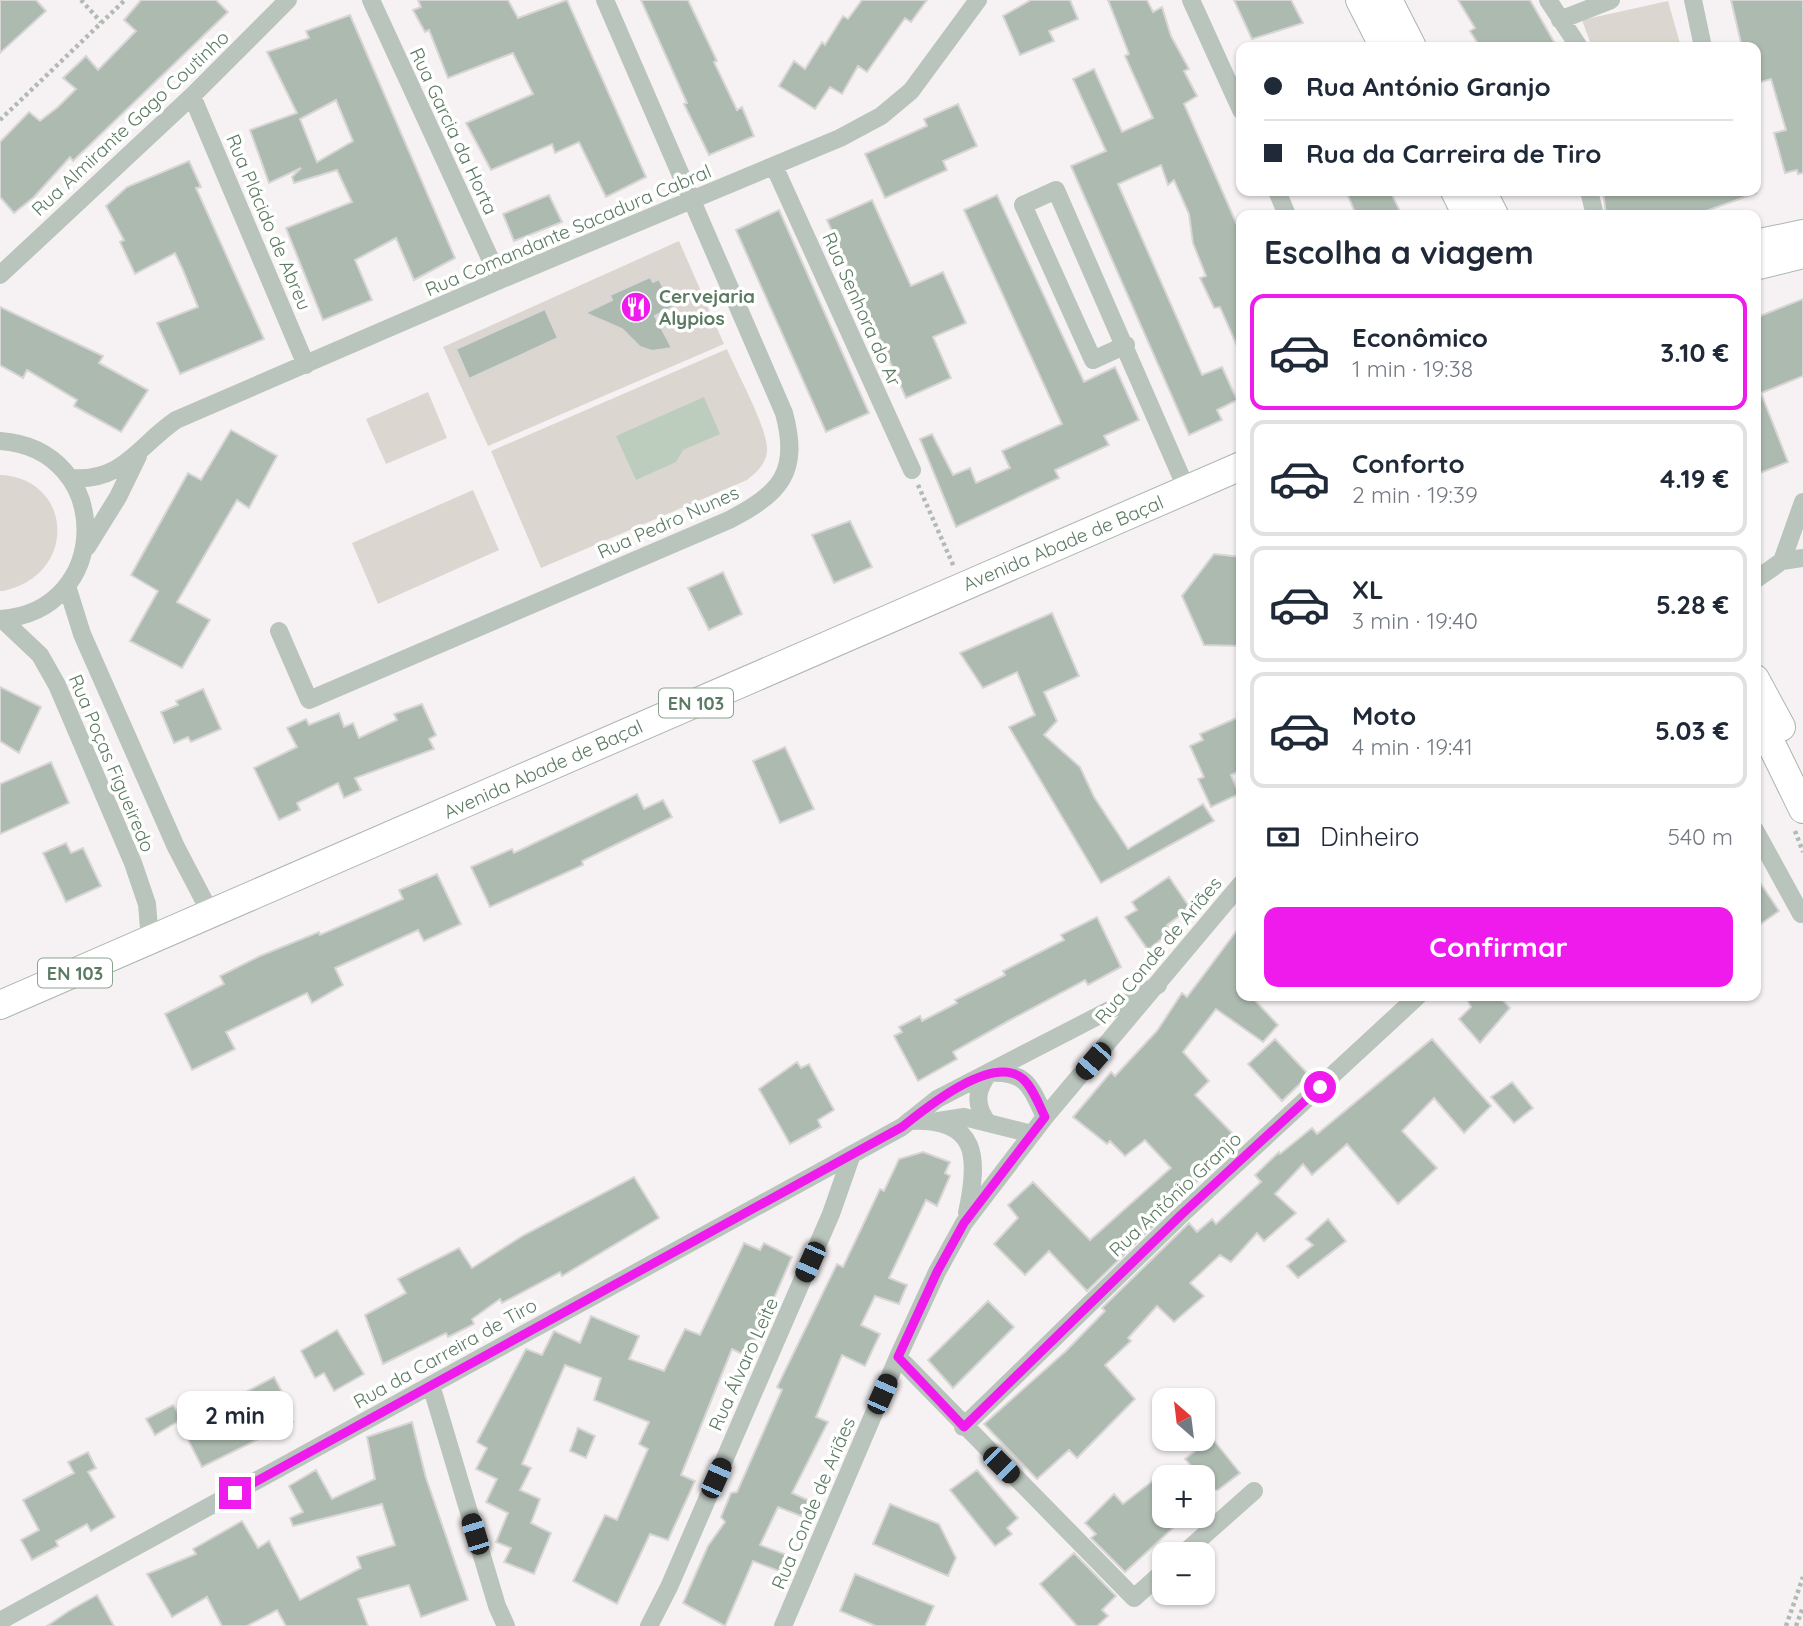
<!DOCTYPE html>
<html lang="pt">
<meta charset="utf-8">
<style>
:root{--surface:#fff;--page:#f2f2f3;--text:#1f2937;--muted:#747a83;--line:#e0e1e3;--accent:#ee1bec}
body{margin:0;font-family:Quicksand,sans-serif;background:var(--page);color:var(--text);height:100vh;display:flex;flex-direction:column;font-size:26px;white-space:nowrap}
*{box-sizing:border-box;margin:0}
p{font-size:23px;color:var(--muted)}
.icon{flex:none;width:38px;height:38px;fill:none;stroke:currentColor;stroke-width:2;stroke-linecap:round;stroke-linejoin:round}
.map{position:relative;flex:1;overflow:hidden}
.sheet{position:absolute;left:1236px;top:210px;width:525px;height:791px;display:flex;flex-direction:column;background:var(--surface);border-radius:14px;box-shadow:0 2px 5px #0004}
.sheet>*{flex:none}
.guide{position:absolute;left:1236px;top:42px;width:525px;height:154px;border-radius:14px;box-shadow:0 2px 5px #0004;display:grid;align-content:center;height:154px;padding:0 28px;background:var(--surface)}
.needle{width:46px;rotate:332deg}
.fabs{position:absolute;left:1152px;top:1388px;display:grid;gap:14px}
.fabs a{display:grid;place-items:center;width:63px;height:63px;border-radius:14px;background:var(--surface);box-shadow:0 2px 5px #0004;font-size:35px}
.end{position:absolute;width:32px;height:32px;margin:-16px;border:9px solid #ee1bec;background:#fff;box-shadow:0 0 0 4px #fff}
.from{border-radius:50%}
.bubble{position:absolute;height:49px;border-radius:14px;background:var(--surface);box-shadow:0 2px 5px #0004;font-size:23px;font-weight:800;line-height:49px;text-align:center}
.car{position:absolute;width:21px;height:42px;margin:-21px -10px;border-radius:9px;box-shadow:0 0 5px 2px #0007;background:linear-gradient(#222 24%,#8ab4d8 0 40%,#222 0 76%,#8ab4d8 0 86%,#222 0)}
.guide b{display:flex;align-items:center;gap:24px;height:66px;font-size:26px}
.guide b+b{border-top:2px solid var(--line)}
.guide i{width:18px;height:18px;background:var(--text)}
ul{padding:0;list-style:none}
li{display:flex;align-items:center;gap:21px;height:116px;margin:0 14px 10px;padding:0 14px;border:4px solid var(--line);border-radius:14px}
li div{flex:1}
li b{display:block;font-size:26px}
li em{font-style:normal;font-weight:800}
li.current{border-color:var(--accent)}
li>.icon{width:63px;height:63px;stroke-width:1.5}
h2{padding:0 28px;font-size:32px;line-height:84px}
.pay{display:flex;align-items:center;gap:18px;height:77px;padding:0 28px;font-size:26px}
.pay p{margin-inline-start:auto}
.button{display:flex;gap:14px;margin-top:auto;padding:14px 28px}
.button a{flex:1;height:80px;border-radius:14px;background:var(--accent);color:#fff;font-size:28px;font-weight:800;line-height:80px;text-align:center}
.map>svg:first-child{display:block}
.green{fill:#dcd6d1}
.water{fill:#bccdbd}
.building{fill:#acbaaf;stroke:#d8d5d6;stroke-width:2;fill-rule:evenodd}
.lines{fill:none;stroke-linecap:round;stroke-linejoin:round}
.primary-casing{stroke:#abb7ae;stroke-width:30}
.path{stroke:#b2bab4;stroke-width:4.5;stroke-dasharray:3.5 3.5;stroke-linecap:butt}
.street{stroke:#b9c4bc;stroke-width:18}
.primary{stroke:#fff;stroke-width:28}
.route{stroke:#ee1bec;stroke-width:9}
.labels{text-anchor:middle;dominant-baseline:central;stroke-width:7;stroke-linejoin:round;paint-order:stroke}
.shield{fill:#fff;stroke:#8ca291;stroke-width:2}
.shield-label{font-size:18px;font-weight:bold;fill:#5b7a62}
.street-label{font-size:19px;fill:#5b7a62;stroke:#fff}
.poi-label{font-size:19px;font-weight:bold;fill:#5b7a62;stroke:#fff;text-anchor:start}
</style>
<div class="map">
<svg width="1803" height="1626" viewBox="0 0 1803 1626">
<rect width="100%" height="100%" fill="#f6f2f3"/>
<path class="green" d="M 1668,1 L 1681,47 L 1592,47 L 1582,20 Z
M 679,241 L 724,344 L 488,446 L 443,347 Z
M 727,349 C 737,373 766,425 767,448 C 768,462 757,472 747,480 L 541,568 L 491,451 Z
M 428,392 L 447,438 L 386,464 L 366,419 Z
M 0,475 C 73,478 79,575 3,591 L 0,591 Z
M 473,490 L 499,550 L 378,604 L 352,543 Z"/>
<path class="water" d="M 704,397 L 720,434 L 683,450 L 676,462 L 636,480 L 616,436 Z"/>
<path class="building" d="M 0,0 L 36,0 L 46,11 L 0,53 Z
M 141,0 L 216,0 L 228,12 L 73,161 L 70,157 L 34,197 L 14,213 L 0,197 L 0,142 L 29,112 L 40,121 L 58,107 L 76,89 L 63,78 L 86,56 L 98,70 L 136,31 L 124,20 Z
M 418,0 L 508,0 L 518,18 L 567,0 L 646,177 L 606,197 L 579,142 L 555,153 L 552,144 L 491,170 L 466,123 L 533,94 L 513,53 L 448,78 L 429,30 L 425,32 L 413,10 L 421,7 Z
M 641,0 L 688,0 L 717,61 L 714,62 L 737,110 L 742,107 L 754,136 L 709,155 L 684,104 L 687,103 Z
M 862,0 L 927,0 L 911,22 L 905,18 L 867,72 L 858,66 L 842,94 L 830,87 L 815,109 L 779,86 L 794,61 L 805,69 L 822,42 L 825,45 L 843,16 L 848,19 Z
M 1031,0 L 1070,0 L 1078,19 L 1049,31 L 1054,41 L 1020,55 L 1003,16 Z
M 1108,0 L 1147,0 L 1153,12 L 1162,7 L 1171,36 L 1189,69 L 1184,71 L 1197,96 L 1184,104 L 1241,234 L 1241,355 L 1220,307 L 1214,308 L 1200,278 L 1206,276 L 1193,243 L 1189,214 L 1174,180 L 1168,185 L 1161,165 L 1118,184 L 1202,375 L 1222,367 L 1237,400 L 1217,410 L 1222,420 L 1189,435 L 1071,166 L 1106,151 L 1073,79 L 1094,69 L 1122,132 L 1153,118 L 1125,56 L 1129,54 Z
M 1234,0 L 1291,0 L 1303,23 L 1252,39 Z
M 1458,0 L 1530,0 L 1557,47 L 1480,47 L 1470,31 L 1475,28 Z
M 1731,0 L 1803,0 L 1803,173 L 1798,174 L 1797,170 L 1785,173 L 1774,133 L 1786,130 L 1771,79 L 1755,84 L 1755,47 L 1742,47 Z
M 350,15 L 455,258 L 414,280 L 396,238 L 355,260 L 372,300 L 323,320 L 286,228 L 352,202 L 337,170 L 294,183 L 292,177 L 301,168 L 269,183 L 250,130 L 297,113 L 267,52 L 309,38 L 306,31 ZM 336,100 L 353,141 L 317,162 L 300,119 Z
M 958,104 L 977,146 L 943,161 L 947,170 L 885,198 L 865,154 L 927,126 L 924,119 Z
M 189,161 L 201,187 L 196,188 L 264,339 L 180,374 L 157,323 L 198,307 L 183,270 L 175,253 L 135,274 L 120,242 L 124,240 L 106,206 L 127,187 Z
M 1346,191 L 1390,191 L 1402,215 L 1356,215 Z
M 1603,191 L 1756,191 L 1756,193 L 1695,215 L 1606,215 Z
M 549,195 L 562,222 L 514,241 L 503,214 Z
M 997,195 L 1084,382 L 1115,367 L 1139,420 L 1104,436 L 1109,445 L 1055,470 L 1059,478 L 956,527 L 920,439 L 932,434 L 953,475 L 970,468 L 976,483 L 1010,468 L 1002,451 L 1062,424 L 964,210 Z
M 872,200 L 911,286 L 943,272 L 966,323 L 933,337 L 951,378 L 906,398 L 827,220 Z
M 779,210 L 869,413 L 826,432 L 736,230 Z
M 650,277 L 653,282 L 659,279 L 673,307 L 655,316 L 672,348 L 652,351 L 640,347 L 622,329 L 585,313 L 612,300 L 610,295 Z
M 1803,299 L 1803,376 L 1761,393 L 1788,462 L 1755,475 L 1755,318 Z
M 0,307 L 103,356 L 99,363 L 148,390 L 121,432 L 74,406 L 77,400 L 27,370 L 23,378 L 0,365 Z
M 545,309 L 558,338 L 469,379 L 456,349 Z
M 231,430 L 277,456 L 249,508 L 237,500 L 177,602 L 210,620 L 182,668 L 130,641 L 158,591 L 131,575 L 188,473 L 201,480 Z
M 850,521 L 872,567 L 834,583 L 812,535 Z
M 1214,554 L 1241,557 L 1241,646 L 1204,645 L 1182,596 Z
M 723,572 L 742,614 L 709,630 L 688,588 Z
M 1052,613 L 1079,676 L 1044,692 L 1057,721 L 1044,735 L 1080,767 L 1094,797 L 1128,849 L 1203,804 L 1214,821 L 1101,883 L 1009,727 L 1035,715 L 1017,672 L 983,688 L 960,653 Z
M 0,687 L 41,707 L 19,753 L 0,741 Z
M 203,689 L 221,729 L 191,742 L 188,737 L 174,743 L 161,712 L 178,705 L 176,701 Z
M 422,704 L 436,735 L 429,739 L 434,749 L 355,778 L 361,790 L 344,798 L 338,783 L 297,803 L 300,810 L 279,820 L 254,768 L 297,747 L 287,728 L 306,719 L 309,725 L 339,713 L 344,727 L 353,723 L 359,738 L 397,720 L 394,714 Z
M 1241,716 L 1241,770 L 1231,775 L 1239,794 L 1211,807 L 1198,779 L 1204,777 L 1190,746 L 1203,740 L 1200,734 Z
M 785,747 L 814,809 L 780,823 L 753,761 Z
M 51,762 L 69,803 L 0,834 L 0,784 Z
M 637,794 L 644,809 L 663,800 L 672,817 L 582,861 L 583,865 L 490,907 L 471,867 L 512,849 L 514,853 Z
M 66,843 L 71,853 L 83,848 L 101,886 L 66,902 L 43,853 Z
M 437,874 L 461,924 L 424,941 L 418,930 L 335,968 L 343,985 L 312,1003 L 307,993 L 226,1032 L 235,1049 L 192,1070 L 165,1014 L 224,984 L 220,976 L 260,956 L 319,932 L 320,935 L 403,899 L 399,890 Z
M 1755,875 L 1779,911 L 1755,928 Z
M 1169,877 L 1190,908 L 1167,925 L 1170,932 L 1148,950 L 1125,917 L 1137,910 L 1132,902 Z
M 1097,917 L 1121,967 L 1088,985 L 1085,980 L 1010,1020 L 953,1052 L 957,1059 L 918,1081 L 894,1036 L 902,1032 L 899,1027 L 920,1016 L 922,1021 L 957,1003 L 955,1000 L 1005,975 L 1003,971 L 1064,940 L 1061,935 Z
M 1241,925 L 1241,996 L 1251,996 L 1278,1025 L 1263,1042 L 1216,1009 L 1183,1052 L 1209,1081 L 1195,1095 L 1237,1138 L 1173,1207 L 1087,1291 L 1049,1251 L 1025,1275 L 994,1244 L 1018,1218 L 1008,1205 L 1033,1182 L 1090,1240 L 1171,1168 L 1145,1140 L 1125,1156 L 1110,1141 L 1107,1144 L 1073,1117 L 1111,1072 L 1115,1076 L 1157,1031 L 1182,993 L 1187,997 Z
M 1465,996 L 1499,996 L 1510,1008 L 1480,1043 L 1459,1019 L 1471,1007 Z
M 1275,1039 L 1309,1075 L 1282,1101 L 1248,1064 Z
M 1432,1039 L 1491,1106 L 1464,1133 L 1434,1098 L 1402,1131 L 1437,1168 L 1398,1204 L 1347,1144 L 1312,1175 L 1303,1164 L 1275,1194 L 1296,1213 L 1264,1241 L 1257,1233 L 1231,1262 L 1220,1255 L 1190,1283 L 1204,1296 L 1174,1322 L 1157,1306 L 1128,1338 L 1131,1341 L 1105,1365 L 1135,1399 L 1077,1458 L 1069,1450 L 1037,1479 L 984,1424 L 1066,1351 L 1105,1311 L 1102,1308 L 1189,1223 L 1197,1232 L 1212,1219 L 1216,1224 L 1261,1182 L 1255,1175 L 1279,1152 L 1280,1154 L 1312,1128 L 1317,1134 Z
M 797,1062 L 801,1068 L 809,1064 L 834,1110 L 818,1120 L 821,1127 L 790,1144 L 759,1089 Z
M 1512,1082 L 1533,1108 L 1514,1123 L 1491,1097 Z
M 923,1152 L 950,1162 L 945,1173 L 950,1176 L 937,1206 L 926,1200 L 889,1278 L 907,1285 L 899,1304 L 875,1296 L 861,1325 L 880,1334 L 865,1366 L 842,1355 L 816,1417 L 828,1422 L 792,1493 L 810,1501 L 801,1516 L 778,1507 L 760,1545 L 787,1555 L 779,1571 L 753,1561 L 725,1626 L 683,1603 L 708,1546 L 725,1522 L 721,1517 L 731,1493 L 737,1492 L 782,1390 L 777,1387 L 837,1264 L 843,1267 L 880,1189 L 884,1191 L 899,1159 Z
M 634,1177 L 659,1218 L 562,1276 L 560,1272 L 502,1303 L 500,1299 L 472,1319 L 474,1324 L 448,1337 L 446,1333 L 383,1364 L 365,1315 L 406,1293 L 398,1279 L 459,1248 L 472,1268 L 524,1235 Z
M 1328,1219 L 1346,1241 L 1298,1278 L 1287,1266 L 1313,1245 L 1306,1239 Z
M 744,1243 L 760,1250 L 764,1243 L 792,1257 L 748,1357 L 732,1349 L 681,1475 L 695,1481 L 668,1540 L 650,1534 L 617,1604 L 573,1581 L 605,1515 L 617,1520 L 648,1449 L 639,1444 L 649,1422 L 594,1400 L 601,1378 L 565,1365 L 522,1464 L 531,1468 L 520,1490 L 540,1499 L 531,1523 L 551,1533 L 534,1574 L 504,1562 L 511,1548 L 496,1542 L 508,1513 L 486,1502 L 497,1479 L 476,1469 L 487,1448 L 477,1442 L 526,1349 L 542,1355 L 554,1331 L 580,1343 L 591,1316 L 639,1336 L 629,1359 L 664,1371 L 685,1329 L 700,1335 Z
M 988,1301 L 1014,1327 L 953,1388 L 928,1360 Z
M 337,1330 L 364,1374 L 334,1391 L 324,1373 L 315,1378 L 301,1351 Z
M 274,1377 L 289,1405 L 285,1408 L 293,1422 L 202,1467 L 185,1434 L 232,1406 L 229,1401 Z
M 173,1405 L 182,1419 L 155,1435 L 146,1419 Z
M 412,1422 L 426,1478 L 468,1600 L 421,1617 L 409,1585 L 358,1599 L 368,1626 L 286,1626 L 277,1610 L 247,1626 L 222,1626 L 207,1597 L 172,1617 L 147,1574 L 196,1554 L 193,1549 L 242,1521 L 258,1548 L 269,1541 L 300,1600 L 361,1568 L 357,1557 L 395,1545 L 382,1504 L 293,1526 L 290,1518 L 303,1512 L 289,1486 L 316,1470 L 332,1499 L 375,1479 L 367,1437 Z
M 578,1428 L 595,1436 L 586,1458 L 570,1451 Z
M 1212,1438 L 1240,1473 L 1218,1490 L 1212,1490 L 1185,1459 Z
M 88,1452 L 96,1468 L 88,1472 L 115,1517 L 91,1531 L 87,1524 L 56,1541 L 58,1546 L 32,1560 L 21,1540 L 39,1530 L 23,1500 L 74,1473 L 68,1462 Z
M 977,1470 L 1018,1518 L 1007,1528 L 1012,1534 L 995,1546 L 950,1490 Z
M 1164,1472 L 1164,1516 L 1186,1516 L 1125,1572 L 1091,1538 L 1096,1534 L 1085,1523 L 1114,1494 L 1123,1504 Z
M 890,1504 L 939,1524 L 956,1558 L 948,1576 L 873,1544 Z
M 1074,1553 L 1116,1596 L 1102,1610 L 1108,1616 L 1097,1626 L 1077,1626 L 1040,1584 Z
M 855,1574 L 934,1606 L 925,1626 L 876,1626 L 840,1611 Z
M 97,1595 L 114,1626 L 47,1626 L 69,1611 Z"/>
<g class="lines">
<g class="primary-casing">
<path id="primary" d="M 1360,0 L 1384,47
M 1388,0 L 1412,47
M 1455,191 L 1467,215
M 1482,191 L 1494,215
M 1755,244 L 1803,234
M 1755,266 L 1803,254
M 1755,679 L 1781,727
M 1755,711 L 1803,809
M 0,1005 L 1241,466"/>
</g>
<path class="path" d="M 81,0 L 101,22
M 0,120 L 125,0
M 918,485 L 954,567
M 1795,831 L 1803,852
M 1786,1626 L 1803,1577
M 1796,1626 L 1803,1607"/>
<path class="street" d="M 371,0 L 500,280
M 1191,0 L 1241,110
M 1548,0 L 1579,47
M 1693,0 L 1703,47
M 1560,20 L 1611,0
M 192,96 L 306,365
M 774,166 L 912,470
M 1277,191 L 1287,215
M 1589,191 L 1595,215
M 0,275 L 192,96 L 288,0
M 1126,345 L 1093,360 L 1023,205 L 1056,190 L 1187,490
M 0,441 C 115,449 113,612 0,619
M 71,478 C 123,482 138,446 176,420 L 500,280 L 840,138 L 881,116 L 911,91 L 978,0
M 87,547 L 118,497 L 138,456
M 1782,561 L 1803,502
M 1755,580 L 1782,561 L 1803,558
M 67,586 L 82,634 L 176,847 L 211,914
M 3,620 L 40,655 L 57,685 L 133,863 L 147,904 L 150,940
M 279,631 L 309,700 L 729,520 C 781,493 800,472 784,413 L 605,0
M 1755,830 L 1801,914
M 909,1121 C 979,1117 979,1158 967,1213
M 938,1121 L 964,1117 L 1032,1134
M 988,1123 C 974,1105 976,1090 989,1073 C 1027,1071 1030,1086 1045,1117
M 898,1357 L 1134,1598 L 1164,1571
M 431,1385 L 497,1606 L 506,1626
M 963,1427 L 1181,1215 L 1418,996
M 1183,1554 L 1254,1491
M 0,1621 L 902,1127 L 937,1099 L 1158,985
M 649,1626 L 669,1587 L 831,1214 L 852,1154
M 783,1626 L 898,1357 L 937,1272 L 964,1223 L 1045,1117 L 1241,884"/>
<use href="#primary" class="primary"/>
</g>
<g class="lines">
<path class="route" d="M 235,1493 L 902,1127 C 926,1108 993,1053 1023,1079 C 1033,1088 1039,1105 1045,1117 L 964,1223 L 937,1272 L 898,1357 L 964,1427 L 1181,1215 L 1320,1087"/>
</g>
<defs>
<g id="restaurant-disc" transform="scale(1.575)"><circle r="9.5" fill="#ee1bec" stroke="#fff"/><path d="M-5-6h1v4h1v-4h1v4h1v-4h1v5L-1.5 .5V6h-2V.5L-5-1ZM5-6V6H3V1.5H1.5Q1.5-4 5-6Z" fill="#fff"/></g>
</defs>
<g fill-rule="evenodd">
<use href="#restaurant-disc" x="636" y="307"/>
</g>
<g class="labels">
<g class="shield">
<rect x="659" y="688.5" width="74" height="29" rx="5"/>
<rect x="38" y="958.5" width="74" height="29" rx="5"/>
</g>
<g class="shield-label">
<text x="696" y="703">EN 103</text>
<text x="75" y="973">EN 103</text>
</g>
<g class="street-label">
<text transform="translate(130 123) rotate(-43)">Rua Almirante Gago Coutinho</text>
<text transform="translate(454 131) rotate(65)">Rua Garcia da Horta</text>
<text transform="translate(269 222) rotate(67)">Rua Plácido de Abreu</text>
<text transform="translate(568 230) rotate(-23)">Rua Comandante Sacadura Cabral</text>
<text transform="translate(862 309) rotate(66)">Rua Senhora do Ar</text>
<text transform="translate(668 522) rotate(-24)">Rua Pedro Nunes</text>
<text transform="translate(1063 543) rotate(-23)">Avenida Abade de Baçal</text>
<text transform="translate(112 763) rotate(67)">Rua Poças Figueiredo</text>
<text transform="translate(543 769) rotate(-24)">Avenida Abade de Baçal</text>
<text transform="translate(1158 950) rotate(-50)">Rua Conde de Ariães</text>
<text transform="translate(1175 1194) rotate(-43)">Rua António Granjo</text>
<text transform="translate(445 1353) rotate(-29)">Rua da Carreira de Tiro</text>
<text transform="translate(743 1364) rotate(-66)">Rua Álvaro Leite</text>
<text transform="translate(813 1503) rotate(-67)">Rua Conde de Ariães</text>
</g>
<g class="poi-label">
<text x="659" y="296">Cervejaria<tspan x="659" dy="22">Alypios</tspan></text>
</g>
</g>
</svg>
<div class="fabs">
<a><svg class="needle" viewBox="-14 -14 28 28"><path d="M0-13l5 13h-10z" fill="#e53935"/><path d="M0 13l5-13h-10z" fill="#747a83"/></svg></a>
<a>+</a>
<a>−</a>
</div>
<i class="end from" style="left:1320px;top:1087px"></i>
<i class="end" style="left:235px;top:1493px"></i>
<div class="bubble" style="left:177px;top:1391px;width:116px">2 min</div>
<i class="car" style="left:1093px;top:1061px;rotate:221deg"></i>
<i class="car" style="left:810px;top:1262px;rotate:204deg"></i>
<i class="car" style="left:882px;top:1394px;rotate:24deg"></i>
<i class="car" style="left:1001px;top:1465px;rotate:135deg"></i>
<i class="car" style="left:716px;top:1478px;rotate:24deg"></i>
<i class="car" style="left:475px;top:1534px;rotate:343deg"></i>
<div class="guide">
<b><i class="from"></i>Rua António Granjo</b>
<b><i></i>Rua da Carreira de Tiro</b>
</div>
<section class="sheet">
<h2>Escolha a viagem</h2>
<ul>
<li class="current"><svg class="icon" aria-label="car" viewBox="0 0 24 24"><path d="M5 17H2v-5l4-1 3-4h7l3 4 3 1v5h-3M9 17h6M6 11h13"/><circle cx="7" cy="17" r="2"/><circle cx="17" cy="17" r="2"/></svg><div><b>Econômico</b><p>1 min · 19:38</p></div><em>3.10 €</em></li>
<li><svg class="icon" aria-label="car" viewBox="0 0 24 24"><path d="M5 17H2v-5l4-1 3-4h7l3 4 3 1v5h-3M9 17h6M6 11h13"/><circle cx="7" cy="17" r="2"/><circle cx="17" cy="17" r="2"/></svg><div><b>Conforto</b><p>2 min · 19:39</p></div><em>4.19 €</em></li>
<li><svg class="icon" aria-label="car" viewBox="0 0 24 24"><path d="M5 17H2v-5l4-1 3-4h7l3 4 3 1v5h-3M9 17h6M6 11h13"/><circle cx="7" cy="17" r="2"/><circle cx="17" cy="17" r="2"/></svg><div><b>XL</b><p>3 min · 19:40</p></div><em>5.28 €</em></li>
<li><svg class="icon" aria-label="car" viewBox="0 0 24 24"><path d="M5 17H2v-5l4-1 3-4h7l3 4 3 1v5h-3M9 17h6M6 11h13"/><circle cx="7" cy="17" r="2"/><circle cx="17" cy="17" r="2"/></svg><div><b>Moto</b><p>4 min · 19:41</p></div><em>5.03 €</em></li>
</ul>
<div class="pay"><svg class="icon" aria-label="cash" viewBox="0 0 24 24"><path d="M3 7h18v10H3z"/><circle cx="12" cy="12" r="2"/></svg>Dinheiro<p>540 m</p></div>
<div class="button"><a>Confirmar</a></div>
</section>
</div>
